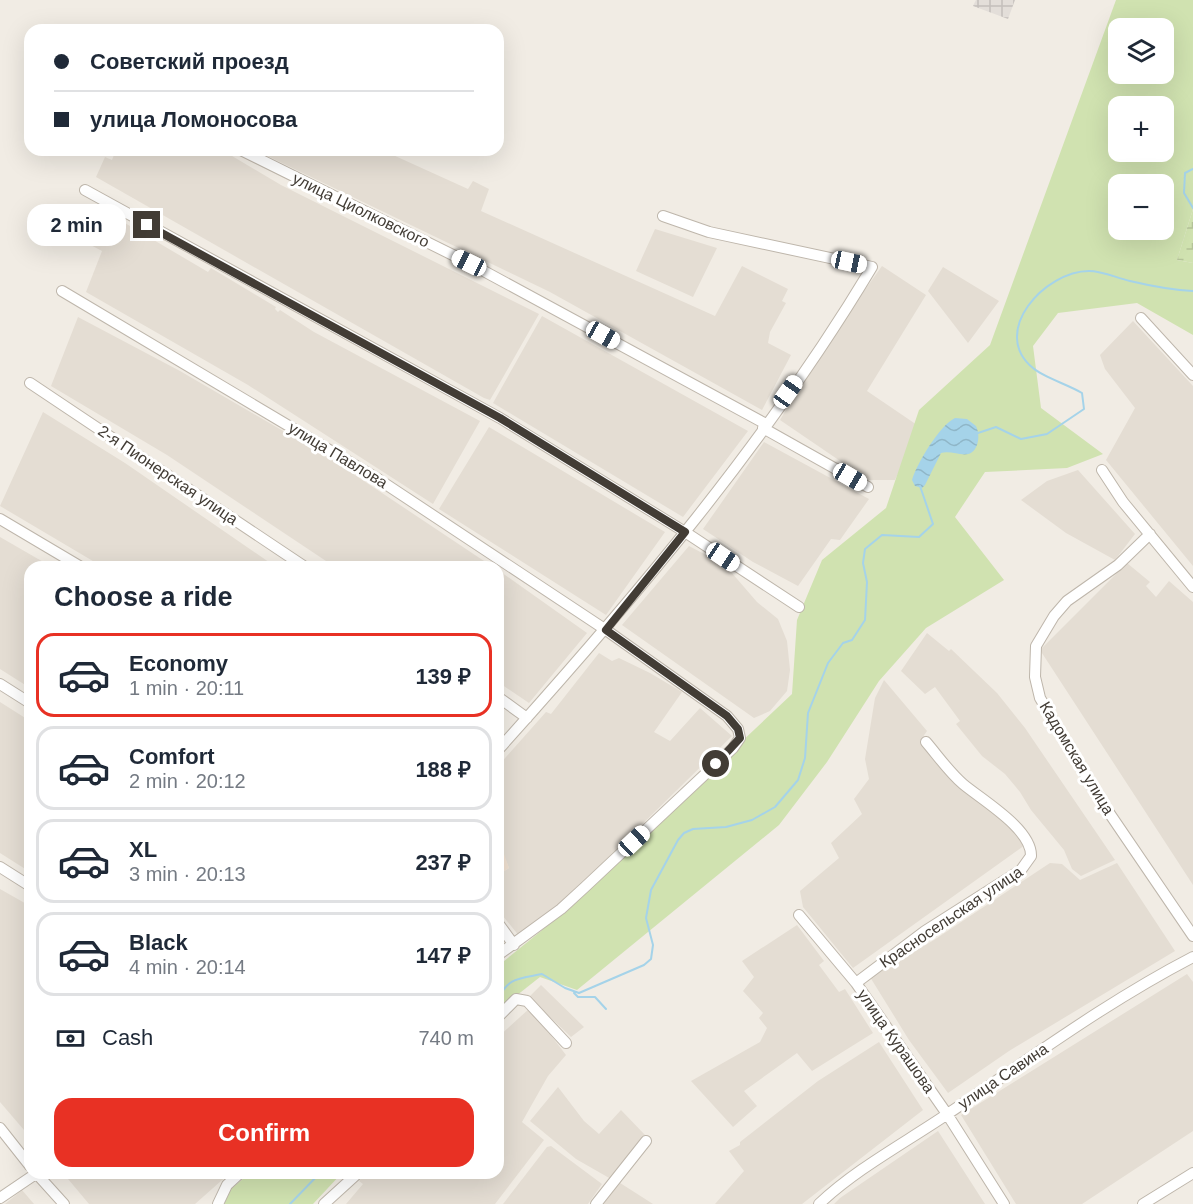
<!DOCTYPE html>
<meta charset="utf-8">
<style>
:root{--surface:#fff;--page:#f2f2f3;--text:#1f2937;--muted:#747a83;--line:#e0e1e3;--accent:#e83124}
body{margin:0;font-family:Arial,sans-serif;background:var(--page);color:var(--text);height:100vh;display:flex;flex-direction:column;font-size:22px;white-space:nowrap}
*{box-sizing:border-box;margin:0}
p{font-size:20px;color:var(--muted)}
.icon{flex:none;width:33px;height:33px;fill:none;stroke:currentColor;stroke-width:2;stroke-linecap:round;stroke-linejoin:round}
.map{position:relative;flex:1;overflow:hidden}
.panel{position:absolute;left:24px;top:561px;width:480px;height:618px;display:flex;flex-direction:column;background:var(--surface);border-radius:18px;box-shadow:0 6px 24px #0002}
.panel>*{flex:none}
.banner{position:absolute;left:24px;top:24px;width:480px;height:132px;border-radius:18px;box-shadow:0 6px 24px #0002;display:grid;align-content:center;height:132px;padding:0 30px;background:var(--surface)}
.fabs{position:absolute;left:1108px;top:18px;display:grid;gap:12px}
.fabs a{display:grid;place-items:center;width:66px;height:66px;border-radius:12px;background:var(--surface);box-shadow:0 6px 24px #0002;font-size:30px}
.end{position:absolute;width:27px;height:27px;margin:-14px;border:8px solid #423c35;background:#fff;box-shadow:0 0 0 3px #fff}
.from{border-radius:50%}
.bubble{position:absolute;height:42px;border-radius:18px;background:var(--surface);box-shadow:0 6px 24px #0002;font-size:20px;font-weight:600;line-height:42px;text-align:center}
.car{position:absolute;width:18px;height:36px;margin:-18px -9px;border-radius:8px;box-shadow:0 0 4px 2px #0007;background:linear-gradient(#fff 24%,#345 0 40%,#fff 0 76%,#345 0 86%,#fff 0)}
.banner b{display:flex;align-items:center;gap:21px;height:57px;font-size:22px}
.banner b+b{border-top:2px solid var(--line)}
.banner i{width:15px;height:15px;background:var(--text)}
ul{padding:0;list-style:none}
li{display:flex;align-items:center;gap:18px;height:84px;margin:0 12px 9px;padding:0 18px;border:3px solid var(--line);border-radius:18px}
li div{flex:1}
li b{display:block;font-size:22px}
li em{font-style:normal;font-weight:600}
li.current{border-color:var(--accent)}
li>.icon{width:54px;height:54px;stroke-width:1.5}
h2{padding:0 30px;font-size:27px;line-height:72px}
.pay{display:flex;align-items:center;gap:15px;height:66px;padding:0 30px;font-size:22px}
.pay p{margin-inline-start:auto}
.cta{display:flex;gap:12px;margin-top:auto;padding:12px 30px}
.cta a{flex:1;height:69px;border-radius:18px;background:var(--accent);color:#fff;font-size:24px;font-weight:600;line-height:69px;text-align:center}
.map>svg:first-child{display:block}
.residential{fill:#e4ddd3}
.commercial{fill:#f1e1d1}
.industrial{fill:url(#industrial-grid)}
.green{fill:#d0e2b0;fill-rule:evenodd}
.wetland{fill:url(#wetland-marsh)}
.water{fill:url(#water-waves)}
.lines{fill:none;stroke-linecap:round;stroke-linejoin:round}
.stream{stroke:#a5d3e9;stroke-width:2}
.minor-casing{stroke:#beb6ab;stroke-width:12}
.minor{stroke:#fff;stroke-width:10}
.route{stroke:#423c35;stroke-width:8}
.labels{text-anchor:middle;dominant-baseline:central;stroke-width:6;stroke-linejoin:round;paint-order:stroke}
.street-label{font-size:16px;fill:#423c35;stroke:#fff}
</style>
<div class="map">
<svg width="1193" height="1204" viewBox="0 0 1193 1204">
<defs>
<pattern id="industrial-grid" width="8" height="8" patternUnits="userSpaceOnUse" patternTransform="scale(1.5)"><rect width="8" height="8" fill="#e3ded9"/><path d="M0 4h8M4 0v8" fill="none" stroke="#c4bfbb"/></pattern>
<pattern id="wetland-marsh" width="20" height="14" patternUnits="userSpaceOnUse" patternTransform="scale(1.5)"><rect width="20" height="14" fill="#d0e2b0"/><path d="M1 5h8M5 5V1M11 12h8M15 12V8" fill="none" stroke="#b4c398"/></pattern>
<pattern id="water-waves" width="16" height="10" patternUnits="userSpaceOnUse" patternTransform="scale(1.5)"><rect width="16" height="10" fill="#a5d3e9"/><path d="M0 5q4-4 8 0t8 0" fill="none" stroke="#8fb6c8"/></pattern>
</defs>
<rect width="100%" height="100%" fill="#f1ece4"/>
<path class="residential" d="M 116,150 L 222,150 L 281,185 L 539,314 L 490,400 L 484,398 L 96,177 L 105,157 L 112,160 Z
M 255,150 L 382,150 L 468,189 L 473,181 L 489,189 L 481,211 L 715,316 L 742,266 L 788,289 L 782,301 L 786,303 L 770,332 L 768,343 L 791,355 L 762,410 L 550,292 Z
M 96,206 L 208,272 L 211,268 L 276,307 L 275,309 L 278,312 L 280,310 L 314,332 L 480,421 L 433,504 L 248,385 L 86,292 L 102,251 L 83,241 Z
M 655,229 L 717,248 L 693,297 L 636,271 Z
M 882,266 L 926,295 L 867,391 L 920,427 L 895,480 L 868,480 L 780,420 L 816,358 Z
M 943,267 L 999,301 L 968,343 L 928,291 Z
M 542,316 L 748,431 L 683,517 L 493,403 Z
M 78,317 L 180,371 L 328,457 L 493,567 L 335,567 L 167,455 L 51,386 Z
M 1133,321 L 1193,386 L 1193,566 L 1106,460 L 1135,408 L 1105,369 L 1100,355 Z
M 43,412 L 125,463 L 276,567 L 103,567 L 0,506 Z
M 489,427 L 665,532 L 606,615 L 439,509 Z
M 764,442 L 869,499 L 840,540 L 831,539 L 798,586 L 753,562 L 703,529 Z
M 1078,470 L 1135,534 L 1115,560 L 1066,533 L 1021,500 L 1047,481 Z
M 0,537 L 52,567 L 30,567 L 30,688 L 0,669 Z
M 689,546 L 725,565 L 757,602 L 778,619 L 787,641 L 790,670 L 787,691 L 770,711 L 754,718 L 622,625 Z
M 1127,563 L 1150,582 L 1146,586 L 1156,597 L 1169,581 L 1193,602 L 1193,885 L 1040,650 Z
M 498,570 L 587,633 L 529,703 L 498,682 Z
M 927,633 L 949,651 L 951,649 L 997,693 L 1025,728 L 1115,860 L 1081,876 L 1072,869 L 1064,850 L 1031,810 L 1020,792 L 1005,774 L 982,756 L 956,724 L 960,721 L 935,687 L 925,694 L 901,671 Z
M 599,653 L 612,661 L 619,658 L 650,673 L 682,692 L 654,732 L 670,741 L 700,708 L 732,736 L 561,904 L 520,937 L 498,910 L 498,875 L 509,868 L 500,847 L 498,848 L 498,766 L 546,712 L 551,714 Z
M 884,680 L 927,731 L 920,741 L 955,784 L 998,816 L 1025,845 L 853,968 L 803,907 L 800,891 L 839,858 L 831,843 L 862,814 L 854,799 L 869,779 L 865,759 L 875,698 Z
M 0,702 L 30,721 L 30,872 L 0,853 Z
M 1050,863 L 1062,864 L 1080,880 L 1117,863 L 1175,951 L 1009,1051 L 948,1093 L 909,1040 L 870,977 L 934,940 Z
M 0,889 L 30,906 L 30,1137 L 0,1102 Z
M 797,925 L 824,961 L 819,965 L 839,992 L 845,989 L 873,1033 L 812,1071 L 797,1053 L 744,1091 L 757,1106 L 733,1127 L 691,1081 L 760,1042 L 767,1028 L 759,1018 L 763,1013 L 743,991 L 754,977 L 742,961 Z
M 1187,974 L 1193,982 L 1193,1131 L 1082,1204 L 1016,1204 L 961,1115 Z
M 541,985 L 584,1027 L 571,1037 L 529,997 Z
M 530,1008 L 566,1055 L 548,1076 L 522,1122 L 544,1140 L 495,1204 L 346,1204 L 363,1184 L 359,1181 L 366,1173 L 498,1173 L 498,1037 Z
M 879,1042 L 923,1110 L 802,1204 L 715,1204 L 744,1171 L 729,1151 L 740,1145 L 740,1142 L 818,1081 Z
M 558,1087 L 584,1121 L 599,1134 L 621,1110 L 646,1136 L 611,1179 L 576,1159 L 530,1121 Z
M 938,1131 L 985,1204 L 834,1204 L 840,1198 Z
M 551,1146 L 602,1184 L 588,1204 L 503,1204 L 547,1147 Z
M 63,1173 L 230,1173 L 195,1204 L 89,1204 Z
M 617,1181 L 653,1204 L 602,1204 Z
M 22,1190 L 34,1204 L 5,1204 Z"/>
<path class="commercial" d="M 501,846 L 509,868 L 498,875 L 498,848 Z"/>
<path class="industrial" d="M 976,0 L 1015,0 L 1008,19 L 973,6 Z"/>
<path class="green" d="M 1116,0 L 1193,0 L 1193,209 L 1177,260 L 1193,263 L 1193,335 L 1137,303 L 1058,313 L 1033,346 L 1041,408 L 1103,454 L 1067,468 L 985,472 L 955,517 L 1004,580 L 926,628 L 879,681 L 827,762 L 779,825 L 577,990 L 540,977 L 498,1010 L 498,966 L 541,931 L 792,694 L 797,620 L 822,560 L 886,508 L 919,410 L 990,345 ZM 1119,28 L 1164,28 L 1164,74 L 1119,74 ZM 1119,106 L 1164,106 L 1164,152 L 1119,152 ZM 1119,184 L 1164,184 L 1164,230 L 1119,230 Z
M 250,1173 L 342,1173 L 313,1204 L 213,1204 Z"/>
<path class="wetland" d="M 1193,209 L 1193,263 L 1177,260 Z"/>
<path class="water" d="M 955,418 L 967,419 L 976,426 C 979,433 979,439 977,445 C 970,463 954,449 941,453 L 925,485 L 922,488 L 915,486 L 912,480 C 917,463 940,425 955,418 Z"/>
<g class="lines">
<path class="stream" d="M 1193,169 L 1185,173 L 1184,193 L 1193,208
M 978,433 L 996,427 L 1021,439 L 1047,434 L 1084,409 L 1082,393 C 1069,385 1043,377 1033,368 C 989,332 1045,271 1089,271 C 1102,271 1117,278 1130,281 C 1151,286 1171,290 1193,291
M 574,993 L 578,997 L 595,997 L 606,1009
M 498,999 C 509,977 518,979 542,974 L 565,988 L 579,993 L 644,965 L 651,959 L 653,945 L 646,918 L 651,890 L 678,840 L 684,833 L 693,829 L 726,827 L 752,820 L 775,807 L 798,780 L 805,758 L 808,713 L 828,663 L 843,643 L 852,640 L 865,620 L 867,582 L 863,563 L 865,549 L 882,535 L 919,537 L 933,524 L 920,486
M 290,1204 L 320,1173"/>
<g class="minor-casing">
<path id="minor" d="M 241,150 L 469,263 L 766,424
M 85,190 L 500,418 L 685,532 L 799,607
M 62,291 L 378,479 L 606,630 L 727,716 L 738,729 L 740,738 L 733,748 L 585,887 L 561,909 L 498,955
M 1141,318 L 1193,375
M 30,383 L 305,567
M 763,428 L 868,487
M 1102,470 L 1123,502 L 1193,587
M 0,519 L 81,567
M 1150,534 L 1118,565 L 1067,601 L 1054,616 L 1036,646 L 1035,677 L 1040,698 L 1097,795 L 1193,936
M 0,684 L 30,703
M 498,697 L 527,718
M 498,750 C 634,599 767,442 872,267 L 709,232 L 663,216
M 0,867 L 30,886
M 799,915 L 856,983 L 947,1114 L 1004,1204
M 498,923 L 514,945
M 856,983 L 925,931 L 1021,870 L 1031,856 C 1032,829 982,800 963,784 C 949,772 938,756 926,742
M 498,1017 L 516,999 L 527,1001 L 566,1043
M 0,1128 L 30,1166
M 36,1173 L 64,1204
M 0,1198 L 37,1173
M 218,1204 L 227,1185 L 240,1173
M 324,1204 L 358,1173
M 596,1204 L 646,1141
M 819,1204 C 856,1169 903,1144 946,1115 C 1027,1061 1106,1002 1193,957
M 1143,1204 L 1193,1173"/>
</g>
<use href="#minor" class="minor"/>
</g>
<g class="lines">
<path class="route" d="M 147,225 L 500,418 L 685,532 L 606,630 L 727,716 L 738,729 L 740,738 L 716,764"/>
</g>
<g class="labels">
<g class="street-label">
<text transform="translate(361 210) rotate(26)">улица Циолковского</text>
<text transform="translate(338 455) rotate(31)">улица Павлова</text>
<text transform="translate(168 475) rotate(34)">2-я Пионерская улица</text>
<text transform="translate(1077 758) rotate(59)">Кадомская улица</text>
<text transform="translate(951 917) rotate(-34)">Красносельская улица</text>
<text transform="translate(896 1041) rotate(55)">улица Курашова</text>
<text transform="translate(1003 1076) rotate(-34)">улица Савина</text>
</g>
</g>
</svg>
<div class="fabs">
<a><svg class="icon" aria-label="layers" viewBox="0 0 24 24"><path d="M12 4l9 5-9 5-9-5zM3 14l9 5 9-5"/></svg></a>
<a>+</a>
<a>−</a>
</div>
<i class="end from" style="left:716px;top:764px"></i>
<i class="end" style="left:147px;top:225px"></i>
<div class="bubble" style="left:27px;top:204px;width:99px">2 min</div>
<i class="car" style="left:849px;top:262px;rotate:102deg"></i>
<i class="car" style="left:469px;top:263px;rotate:296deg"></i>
<i class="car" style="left:603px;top:335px;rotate:119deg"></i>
<i class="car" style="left:788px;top:392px;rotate:35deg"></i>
<i class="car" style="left:850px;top:477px;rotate:120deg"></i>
<i class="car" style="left:723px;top:557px;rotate:124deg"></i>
<i class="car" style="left:634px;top:841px;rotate:47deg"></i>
<div class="banner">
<b><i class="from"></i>Советский проезд</b>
<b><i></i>улица Ломоносова</b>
</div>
<section class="panel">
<h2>Choose a ride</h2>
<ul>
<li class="current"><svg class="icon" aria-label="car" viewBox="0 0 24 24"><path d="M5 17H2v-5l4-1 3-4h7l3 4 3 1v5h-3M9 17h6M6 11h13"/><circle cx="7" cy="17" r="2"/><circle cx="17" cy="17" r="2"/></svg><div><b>Economy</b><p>1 min · 20:11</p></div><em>139 ₽</em></li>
<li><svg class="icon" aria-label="car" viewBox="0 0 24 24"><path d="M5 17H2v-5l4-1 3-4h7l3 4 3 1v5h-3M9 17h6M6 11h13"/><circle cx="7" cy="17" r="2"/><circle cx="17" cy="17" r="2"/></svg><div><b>Comfort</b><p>2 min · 20:12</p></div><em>188 ₽</em></li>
<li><svg class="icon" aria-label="car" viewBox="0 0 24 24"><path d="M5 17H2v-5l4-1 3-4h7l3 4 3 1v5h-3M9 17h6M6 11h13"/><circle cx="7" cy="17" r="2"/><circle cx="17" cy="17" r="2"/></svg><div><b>XL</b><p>3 min · 20:13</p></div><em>237 ₽</em></li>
<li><svg class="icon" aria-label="car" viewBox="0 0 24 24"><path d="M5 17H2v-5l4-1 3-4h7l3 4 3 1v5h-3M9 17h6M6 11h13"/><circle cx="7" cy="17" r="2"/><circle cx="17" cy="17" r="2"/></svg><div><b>Black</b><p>4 min · 20:14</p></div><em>147 ₽</em></li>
</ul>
<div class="pay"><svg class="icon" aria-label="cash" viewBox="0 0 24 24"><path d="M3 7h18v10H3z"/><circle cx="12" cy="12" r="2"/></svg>Cash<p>740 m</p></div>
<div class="cta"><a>Confirm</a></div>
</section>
</div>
